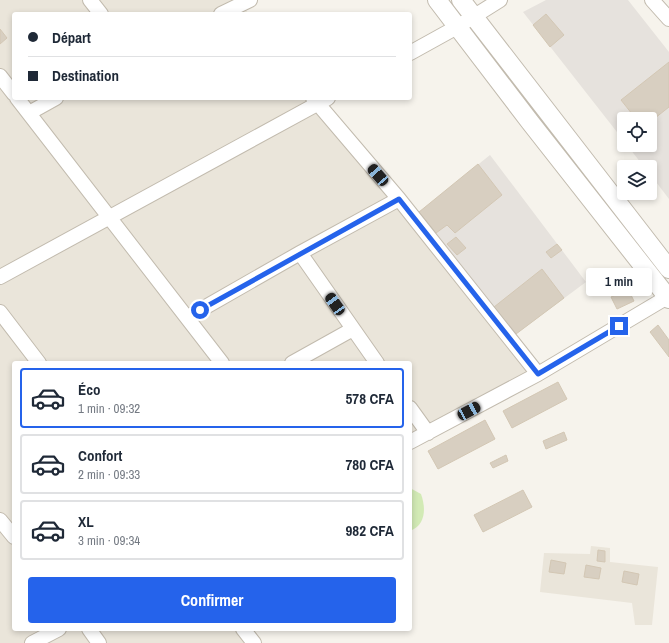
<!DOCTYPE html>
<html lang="fr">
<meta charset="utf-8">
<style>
:root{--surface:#fff;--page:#f6f6f7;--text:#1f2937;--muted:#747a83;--line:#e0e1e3;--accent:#2563eb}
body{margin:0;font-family:"Archivo Narrow",sans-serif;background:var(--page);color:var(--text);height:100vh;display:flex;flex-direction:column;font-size:15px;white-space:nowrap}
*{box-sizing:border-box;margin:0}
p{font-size:13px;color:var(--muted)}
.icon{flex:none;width:22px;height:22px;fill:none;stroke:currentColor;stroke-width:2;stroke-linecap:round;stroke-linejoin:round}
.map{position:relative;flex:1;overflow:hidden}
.side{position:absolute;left:12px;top:361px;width:400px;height:270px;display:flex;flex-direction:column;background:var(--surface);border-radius:4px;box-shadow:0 2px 6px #0003}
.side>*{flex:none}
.top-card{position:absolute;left:12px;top:12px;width:400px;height:88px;border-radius:4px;box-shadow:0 2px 6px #0003;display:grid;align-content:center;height:88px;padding:0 16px;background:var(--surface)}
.fabs{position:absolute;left:617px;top:112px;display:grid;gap:8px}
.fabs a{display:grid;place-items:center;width:40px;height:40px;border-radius:4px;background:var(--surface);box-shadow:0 2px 6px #0003;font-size:20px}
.end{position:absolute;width:18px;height:18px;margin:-9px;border:5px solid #2563eb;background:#fff;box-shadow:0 0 0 2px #fff}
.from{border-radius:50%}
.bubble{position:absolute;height:28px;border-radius:4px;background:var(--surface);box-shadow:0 2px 6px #0003;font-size:13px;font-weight:700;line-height:28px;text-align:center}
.car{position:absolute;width:12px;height:24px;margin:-12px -6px;border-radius:5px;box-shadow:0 0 3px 1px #0007;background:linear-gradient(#222 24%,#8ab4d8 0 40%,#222 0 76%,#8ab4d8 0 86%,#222 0)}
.top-card b{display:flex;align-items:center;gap:14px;height:38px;font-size:15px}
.top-card b+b{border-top:1px solid var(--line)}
.top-card i{width:10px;height:10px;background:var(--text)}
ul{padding:7px 0 0;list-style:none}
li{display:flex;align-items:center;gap:12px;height:60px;margin:0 8px 6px;padding:0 8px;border:2px solid var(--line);border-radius:4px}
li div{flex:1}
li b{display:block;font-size:15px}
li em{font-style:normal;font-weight:700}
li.on{border-color:var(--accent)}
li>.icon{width:36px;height:36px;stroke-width:1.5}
.action{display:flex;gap:8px;margin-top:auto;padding:8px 16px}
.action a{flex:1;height:46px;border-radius:4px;background:var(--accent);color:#fff;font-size:16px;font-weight:700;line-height:46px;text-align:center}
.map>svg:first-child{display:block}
.residential{fill:#eae5da}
.industrial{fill:#e6e2dd}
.green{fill:#d2eab5}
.building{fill:#d8cfc1;stroke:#d3c7b4}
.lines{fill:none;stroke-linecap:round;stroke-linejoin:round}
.minor-casing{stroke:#c2bbae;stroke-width:16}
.tertiary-casing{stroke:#c2bbae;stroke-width:20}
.minor{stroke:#fff;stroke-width:14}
.tertiary{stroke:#fff;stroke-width:18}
.route{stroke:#2563eb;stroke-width:5}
</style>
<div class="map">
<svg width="669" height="643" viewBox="0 0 669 643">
<rect width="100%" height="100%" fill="#f6f3ec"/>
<path class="residential" d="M 0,0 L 238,0 L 249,14 L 14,14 L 14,98 L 313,98 L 538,374 L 410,442 L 410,363 L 14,363 L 14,629 L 244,629 L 255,643 L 0,643 Z
M 591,546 L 610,548 L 610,562 L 658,567 L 652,625 L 635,625 L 632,603 L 540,592 L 544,553 L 590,554 Z"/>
<path class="industrial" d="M 546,0 L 628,0 L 669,52 L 669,199 L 650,174 L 650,167 L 644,167 L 627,145 L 650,145 L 650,119 L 624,119 L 624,141 L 523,12 Z
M 490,155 L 586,282 L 516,334 L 419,212 Z"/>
<path class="green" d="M 410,488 L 421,494 C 426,508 426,525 410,531 Z"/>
<path class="building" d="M 546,14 L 564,35 L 550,47 L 533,25 Z
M 0,29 L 7,38 L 0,44 Z
M 669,62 L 669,107 L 650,122 L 650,119 L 636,119 L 621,100 Z
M 478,164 L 502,195 L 455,233 L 447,225 L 436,233 L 419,212 Z
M 456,237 L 466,248 L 457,255 L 447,244 Z
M 557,244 L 562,250 L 551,258 L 546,252 Z
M 542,269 L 564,298 L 516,334 L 494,307 Z
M 628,289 L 634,301 L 617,309 L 611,297 Z
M 658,325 L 669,340 L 669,357 L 650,332 Z
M 558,382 L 567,399 L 512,428 L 503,411 Z
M 485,420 L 495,439 L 438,469 L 428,451 Z
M 564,432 L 567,440 L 546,449 L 543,441 Z
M 506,455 L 508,461 L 493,468 L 490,463 Z
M 523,490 L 532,507 L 483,532 L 474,515 Z
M 598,550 L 605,551 L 605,562 L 597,561 Z
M 551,560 L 566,563 L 564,574 L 549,572 Z
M 586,565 L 601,568 L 599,579 L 584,577 Z
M 624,571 L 639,574 L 637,585 L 622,582 Z"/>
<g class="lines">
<g class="minor-casing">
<path id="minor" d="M 90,0 L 101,14
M 652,0 L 669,19
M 221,14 L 250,0
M 410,53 L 457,27 L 500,0
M 0,76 L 14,94
M 17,98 L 222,363
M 313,98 L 399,199 L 538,374
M 29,113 L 56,98
M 300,253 L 377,363
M 0,277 L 328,98
M 0,312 L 39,363
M 188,317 L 300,253 L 399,199
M 292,363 L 353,329
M 410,408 L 428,433
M 410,442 L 538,374 L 669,296
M 0,520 L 14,537
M 89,629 L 99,643
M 243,629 L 254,643
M 32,643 L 59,629"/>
</g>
<g class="tertiary-casing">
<path id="tertiary" d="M 437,0 L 530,122 L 669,299
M 461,0 L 669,269"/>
</g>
<use href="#minor" class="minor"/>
<use href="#tertiary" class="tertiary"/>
</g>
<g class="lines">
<path class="route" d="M 200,310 L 399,199 L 538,374 L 619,326"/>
</g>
</svg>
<div class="fabs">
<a><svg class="icon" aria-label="locate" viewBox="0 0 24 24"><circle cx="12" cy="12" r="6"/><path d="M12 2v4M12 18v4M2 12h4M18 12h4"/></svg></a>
<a><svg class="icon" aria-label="layers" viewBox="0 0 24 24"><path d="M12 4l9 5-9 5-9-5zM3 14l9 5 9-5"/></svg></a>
</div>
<i class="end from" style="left:200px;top:310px"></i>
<i class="end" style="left:619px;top:326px"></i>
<div class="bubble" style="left:586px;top:268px;width:66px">1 min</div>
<i class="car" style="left:378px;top:175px;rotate:319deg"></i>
<i class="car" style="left:335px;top:304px;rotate:325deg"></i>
<i class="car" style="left:469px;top:411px;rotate:62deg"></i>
<div class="top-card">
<b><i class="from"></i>Départ</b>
<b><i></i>Destination</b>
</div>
<section class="side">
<ul>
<li class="on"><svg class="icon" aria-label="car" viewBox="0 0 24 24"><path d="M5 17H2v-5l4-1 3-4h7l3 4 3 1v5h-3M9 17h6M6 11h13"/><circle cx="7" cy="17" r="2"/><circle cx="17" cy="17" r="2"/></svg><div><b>Éco</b><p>1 min · 09:32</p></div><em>578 CFA</em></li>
<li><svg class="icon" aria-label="car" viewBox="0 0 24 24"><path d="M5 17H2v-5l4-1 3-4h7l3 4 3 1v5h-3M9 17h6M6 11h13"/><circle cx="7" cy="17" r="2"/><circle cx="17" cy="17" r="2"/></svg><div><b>Confort</b><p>2 min · 09:33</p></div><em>780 CFA</em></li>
<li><svg class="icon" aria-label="car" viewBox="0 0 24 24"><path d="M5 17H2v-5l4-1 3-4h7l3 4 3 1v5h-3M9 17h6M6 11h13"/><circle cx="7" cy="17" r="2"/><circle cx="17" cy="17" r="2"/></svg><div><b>XL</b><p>3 min · 09:34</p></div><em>982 CFA</em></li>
</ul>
<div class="action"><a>Confirmer</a></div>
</section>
</div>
